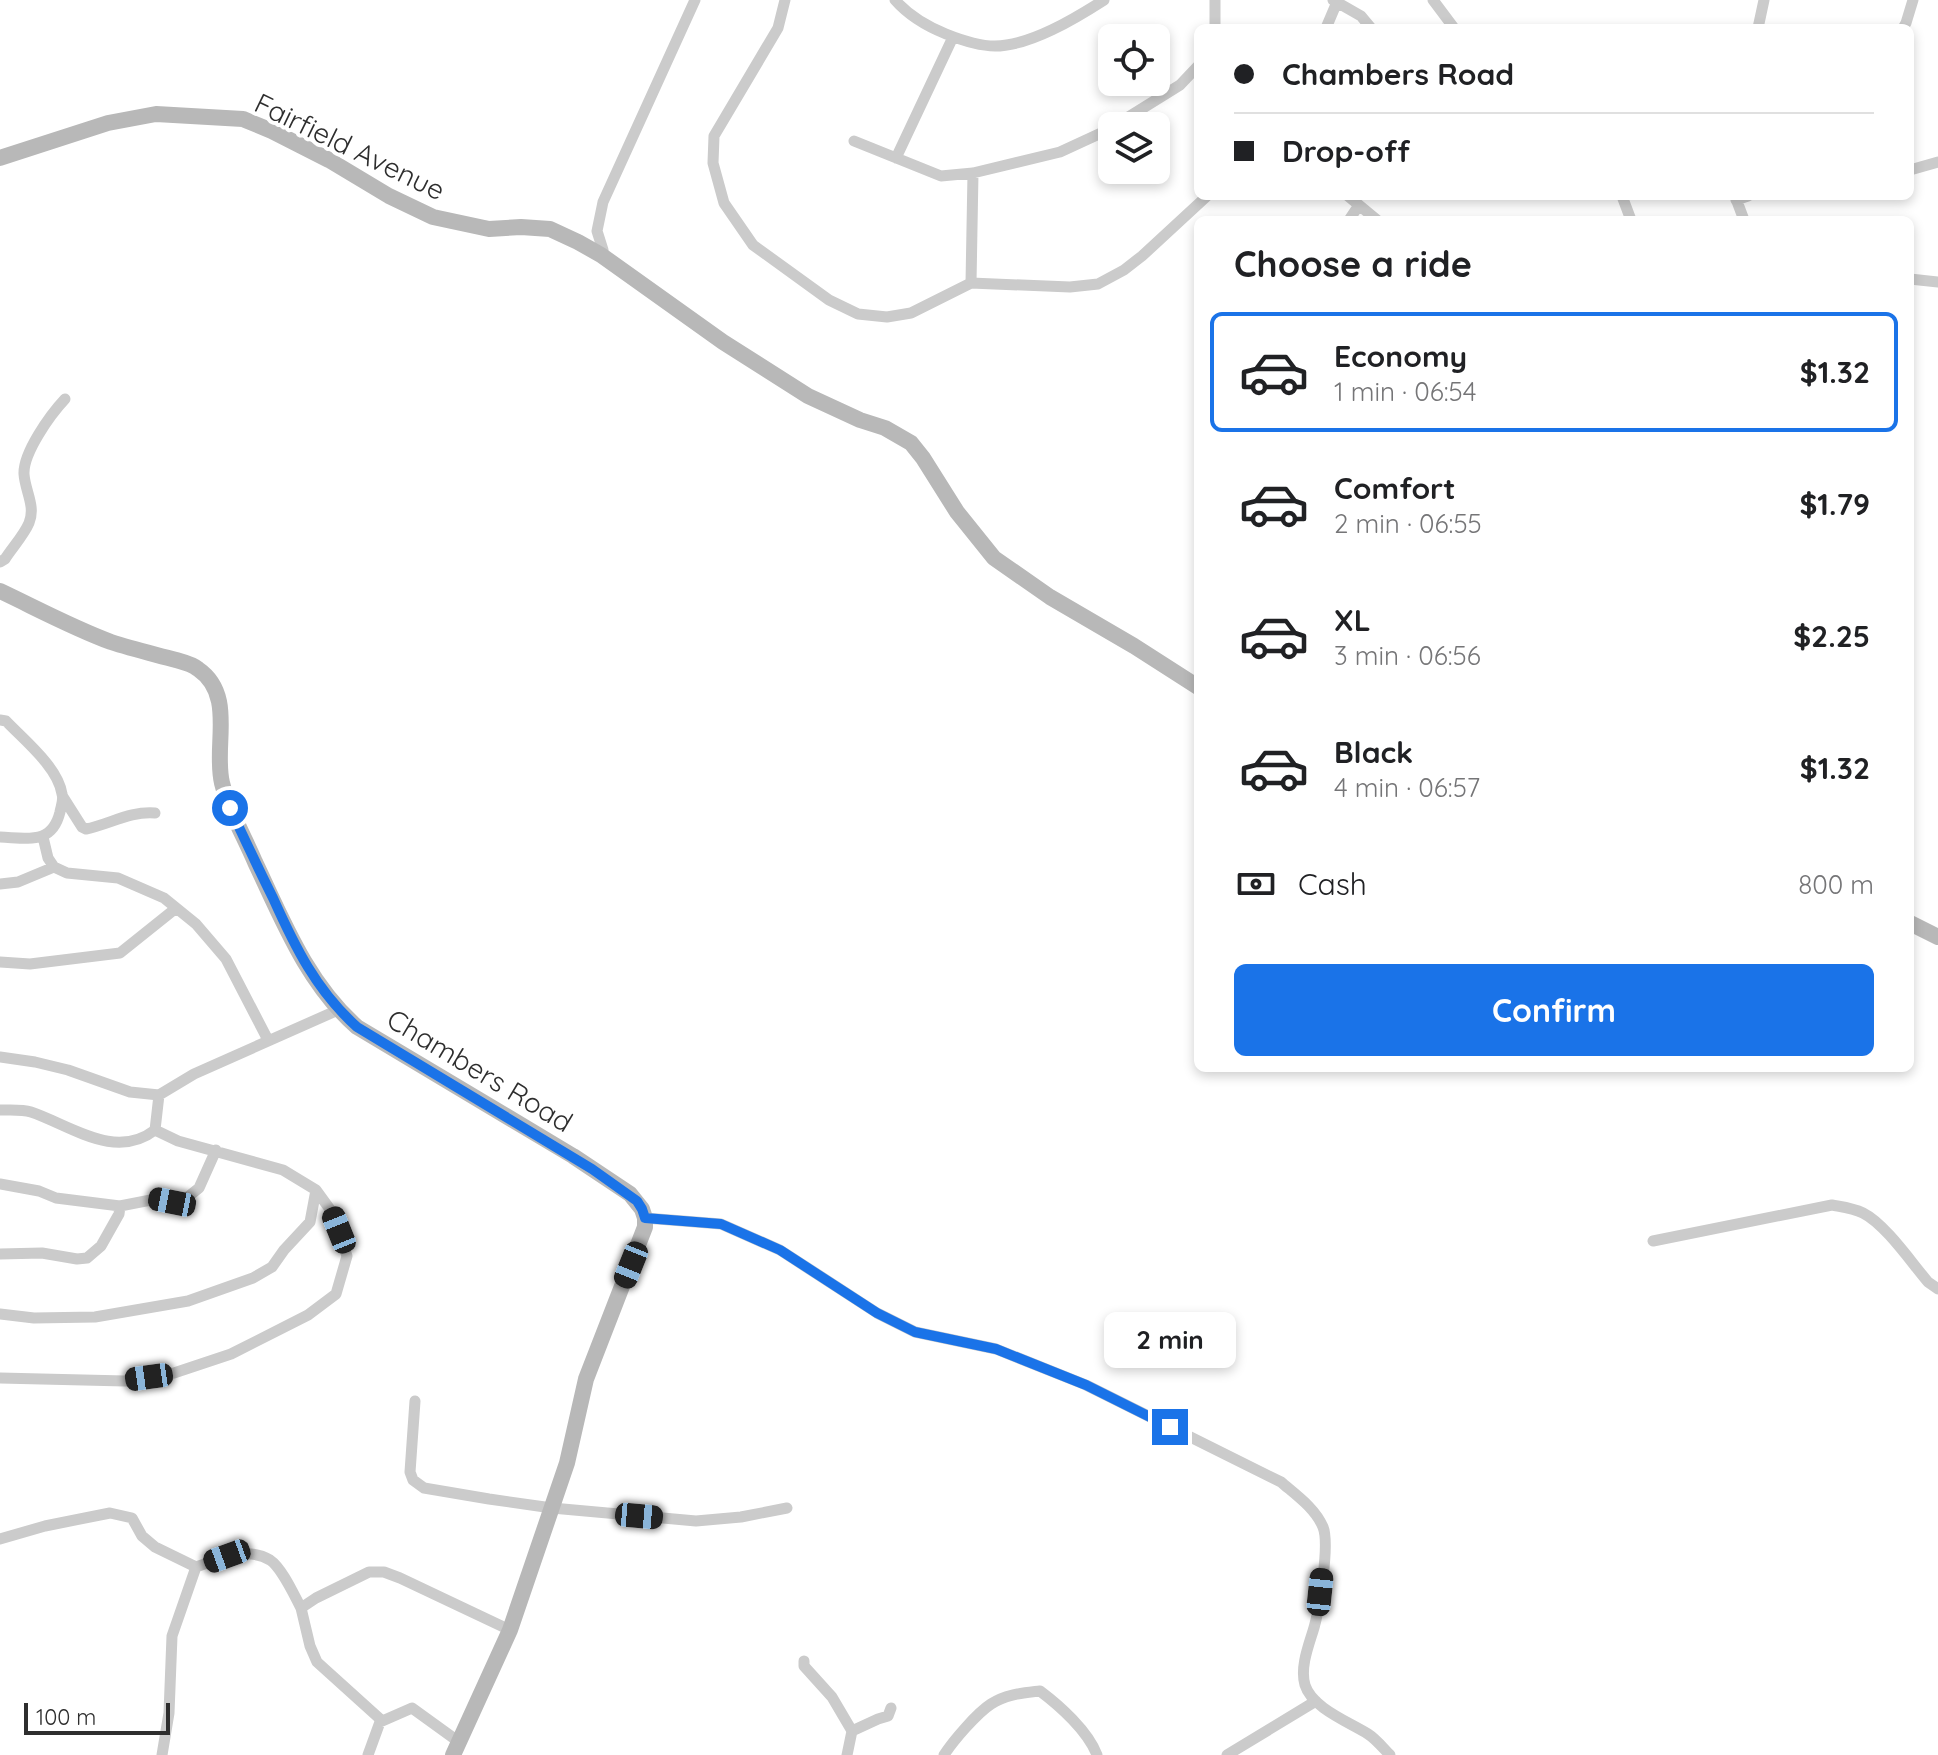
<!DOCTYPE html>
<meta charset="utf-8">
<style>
:root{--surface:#fff;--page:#f6f6f6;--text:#202124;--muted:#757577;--line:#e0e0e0;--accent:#1a73e8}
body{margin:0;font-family:Quicksand,sans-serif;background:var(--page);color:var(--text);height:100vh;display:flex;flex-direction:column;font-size:30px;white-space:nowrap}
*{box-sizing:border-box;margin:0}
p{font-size:26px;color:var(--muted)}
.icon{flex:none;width:44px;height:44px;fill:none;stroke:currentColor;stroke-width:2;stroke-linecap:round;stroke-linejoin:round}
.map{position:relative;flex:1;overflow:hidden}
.panel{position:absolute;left:1194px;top:216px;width:720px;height:856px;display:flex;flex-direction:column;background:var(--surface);border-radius:12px;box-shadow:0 4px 12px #0003}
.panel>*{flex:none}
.banner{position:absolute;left:1194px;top:24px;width:720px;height:176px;border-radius:12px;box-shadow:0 4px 12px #0003;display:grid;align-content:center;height:176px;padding:0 40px;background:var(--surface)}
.controls{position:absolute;left:1098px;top:24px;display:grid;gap:16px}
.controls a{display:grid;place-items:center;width:72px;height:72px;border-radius:12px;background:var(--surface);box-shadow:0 4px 12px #0003;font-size:40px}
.scale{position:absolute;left:24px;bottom:20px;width:146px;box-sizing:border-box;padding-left:8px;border:4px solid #2e2e2e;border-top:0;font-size:22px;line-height:28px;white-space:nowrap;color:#2e2e2e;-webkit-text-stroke:6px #fff;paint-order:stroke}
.end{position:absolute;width:36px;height:36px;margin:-18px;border:10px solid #1a73e8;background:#fff;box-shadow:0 0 0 4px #fff}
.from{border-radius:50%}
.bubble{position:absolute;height:56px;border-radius:12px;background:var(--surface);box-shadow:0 4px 12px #0003;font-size:26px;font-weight:800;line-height:56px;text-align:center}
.car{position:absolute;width:24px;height:48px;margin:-24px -12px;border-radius:10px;box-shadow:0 0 6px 2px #0007;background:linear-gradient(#222 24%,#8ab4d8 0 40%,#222 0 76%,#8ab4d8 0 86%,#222 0)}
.banner b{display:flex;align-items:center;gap:28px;height:76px;font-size:30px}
.banner b+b{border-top:2px solid var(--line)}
.banner i{width:20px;height:20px;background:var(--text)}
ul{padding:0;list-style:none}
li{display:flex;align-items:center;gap:24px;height:120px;margin:0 16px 12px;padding:0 24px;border:4px solid transparent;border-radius:12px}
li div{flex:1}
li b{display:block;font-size:30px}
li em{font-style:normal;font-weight:800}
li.on{border-color:var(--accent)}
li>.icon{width:72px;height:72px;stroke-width:1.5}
h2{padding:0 40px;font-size:36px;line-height:96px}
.pay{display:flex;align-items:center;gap:20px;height:88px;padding:0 40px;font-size:30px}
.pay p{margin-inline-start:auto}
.button{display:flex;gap:16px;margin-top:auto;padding:16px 40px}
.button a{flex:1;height:92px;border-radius:12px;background:var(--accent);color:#fff;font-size:32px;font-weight:800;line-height:92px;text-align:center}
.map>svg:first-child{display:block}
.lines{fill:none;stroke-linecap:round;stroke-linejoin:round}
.street{stroke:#cbcbcb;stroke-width:11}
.secondary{stroke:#b8b8b8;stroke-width:16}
.route{stroke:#1a73e8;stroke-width:10}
.labels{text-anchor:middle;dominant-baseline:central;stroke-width:8;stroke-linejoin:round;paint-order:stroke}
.street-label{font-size:28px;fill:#2e2e2e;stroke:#fff}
</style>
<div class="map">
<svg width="1938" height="1755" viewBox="0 0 1938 1755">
<rect width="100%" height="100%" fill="#fff"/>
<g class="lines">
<path class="street" d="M 785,0 L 778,28 L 714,136 L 713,163 L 724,203 L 753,245 L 829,300 L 858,314 L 887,317 L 911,313 L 971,283 L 1070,287 L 1098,284 L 1124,270 L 1142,256 L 1207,196
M 895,0 C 909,16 926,26 946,34 C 961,40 979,46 995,46 C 1030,46 1076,18 1104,0
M 1215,0 L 1215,28
M 1333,0 L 1361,16 L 1371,28
M 1433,0 L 1454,28
M 1326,28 L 1337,2
M 1758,28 L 1764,0
M 1903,28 L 1906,23 L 1913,0
M 1114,126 L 1180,85 L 1198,66
M 854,141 L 941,176 L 973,173 L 1060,152 L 1112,128
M 896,158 L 953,37
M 1910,170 L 1938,162
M 1348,196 L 1377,220
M 1622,196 L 1631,220
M 1735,196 L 1744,220
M 1736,200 L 1748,196
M 1349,220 L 1359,205
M 601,255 L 603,250 L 597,231 L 603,202 L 695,0
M 1910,279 L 1938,282
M 971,283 L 973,173
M 0,562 L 5,559 C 12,548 24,535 29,523 C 36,506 25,491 24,474 C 23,453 50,415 65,399
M 0,720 L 6,721 C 24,740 58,767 62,794 C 64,800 61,806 60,812 C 52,845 28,838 0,837
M 63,797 L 82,827 L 86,829 C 110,824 130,811 155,813
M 43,837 L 48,858 L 54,867 L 67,873 L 118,878 L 164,898 L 196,924 L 226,959 L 268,1040
M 0,884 L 18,882 L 54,867
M 0,962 L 30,964 L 120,953 L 175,909
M 0,1057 L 35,1062 L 68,1070 L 130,1092 L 159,1095 L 194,1074 L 338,1010
M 0,1110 C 10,1110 22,1109 31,1112 C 70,1125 115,1161 155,1130 L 159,1095
M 0,1184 L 39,1191 L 56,1198 L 120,1206 L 156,1199 L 172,1202 L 184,1200 L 199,1188 L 216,1150
M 645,1218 L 721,1224 L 780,1250 L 877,1313 L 915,1332 L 996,1349 L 1086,1385 L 1281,1482 C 1296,1495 1315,1508 1323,1527 C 1330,1544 1319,1612 1313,1631 C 1308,1647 1300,1668 1305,1685 C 1312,1708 1349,1722 1368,1734 C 1376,1739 1383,1748 1390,1755
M 1653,1241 L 1832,1205 C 1843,1207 1853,1208 1863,1213 C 1885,1224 1911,1262 1928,1282 L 1938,1289
M 0,1254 L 42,1253 L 77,1259 L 87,1258 L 101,1246 L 119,1214 L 120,1206
M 0,1314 L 34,1318 L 95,1317 L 188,1301 L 253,1278 L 272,1267 L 284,1250 L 310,1222 L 316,1190
M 0,1378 L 125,1381 L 174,1373 L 231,1354 L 308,1315 L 336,1294 L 347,1256 L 332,1212 L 316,1190 L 283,1170 L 178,1141 L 155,1130
M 415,1401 L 410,1472 L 413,1480 L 424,1488 L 489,1499 L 552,1508 L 696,1521 L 741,1517 L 787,1508
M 0,1539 L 45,1526 L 110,1513 L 132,1518 L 142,1536 L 155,1547 L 196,1567
M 804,1661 L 804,1666 L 832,1697 L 852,1731
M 380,1722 L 412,1708 L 459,1742
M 162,1755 L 169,1713 L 172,1636 L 196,1567 C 218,1559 247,1546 270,1560 C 282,1568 294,1595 301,1608
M 368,1755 L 380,1722 L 379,1718 L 317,1662 L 310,1646 L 301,1608 L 316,1598 L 369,1572 L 384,1572 L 400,1578 L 510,1630
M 847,1755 L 852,1731 L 878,1719 L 888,1716 L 891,1708
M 944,1755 C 953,1741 977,1713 991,1704 C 1006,1694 1023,1693 1040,1691 C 1060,1706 1088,1731 1097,1755
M 1227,1755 L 1316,1701"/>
<path class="secondary" d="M 0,158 L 108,123 L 156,114 L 243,119 L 272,131 L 329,160 L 389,196 L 433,217 L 489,229 L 521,227 L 550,229 L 578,242 L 601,255 L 723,342 L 808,396 L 860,420 L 885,428 L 911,443 L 923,458 L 957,512 L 994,558 L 1050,597 L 1134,646 L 1198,687
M 0,591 C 36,608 73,628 111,642 C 132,649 154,654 176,660 C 183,662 192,664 198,669 C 236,695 213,746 222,783 C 229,811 244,836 255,862 C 283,921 307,983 357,1027 L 573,1156 L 630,1194 L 642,1209 L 645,1218 L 645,1227 L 586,1379 L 567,1463 L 510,1630 L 453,1755
M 1910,923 L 1938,937"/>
</g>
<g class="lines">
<path class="route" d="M 230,808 C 244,838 258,868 273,898 C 295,947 316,990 357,1027 L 592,1169 L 637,1201 L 642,1209 L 645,1218 L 721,1224 L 780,1250 L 877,1313 L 915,1332 L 996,1349 L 1086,1385 L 1170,1427"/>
</g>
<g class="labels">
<g class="street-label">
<text transform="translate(350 146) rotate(26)">Fairfield Avenue</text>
<text transform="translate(480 1070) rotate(31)">Chambers Road</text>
</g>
</g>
</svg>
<div class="controls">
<a><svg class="icon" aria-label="locate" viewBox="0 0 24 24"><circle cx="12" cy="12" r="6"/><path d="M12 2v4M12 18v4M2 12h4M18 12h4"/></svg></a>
<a><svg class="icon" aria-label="layers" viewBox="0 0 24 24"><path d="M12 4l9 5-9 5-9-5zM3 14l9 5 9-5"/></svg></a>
</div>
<div class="scale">100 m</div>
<i class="end from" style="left:230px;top:808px"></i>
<i class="end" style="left:1170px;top:1427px"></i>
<div class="bubble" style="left:1104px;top:1312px;width:132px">2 min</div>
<i class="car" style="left:172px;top:1202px;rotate:281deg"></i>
<i class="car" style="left:339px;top:1230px;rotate:338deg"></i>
<i class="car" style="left:631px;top:1265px;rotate:202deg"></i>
<i class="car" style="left:149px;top:1377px;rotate:262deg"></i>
<i class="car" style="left:639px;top:1516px;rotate:95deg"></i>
<i class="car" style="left:227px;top:1556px;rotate:250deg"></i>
<i class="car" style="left:1320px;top:1592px;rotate:6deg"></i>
<div class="banner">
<b><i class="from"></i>Chambers Road</b>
<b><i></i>Drop-off</b>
</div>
<section class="panel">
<h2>Choose a ride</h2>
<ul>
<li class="on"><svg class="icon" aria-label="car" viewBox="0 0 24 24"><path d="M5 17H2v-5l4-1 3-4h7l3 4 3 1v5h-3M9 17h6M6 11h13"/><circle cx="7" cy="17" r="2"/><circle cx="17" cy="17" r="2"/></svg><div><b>Economy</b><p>1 min · 06:54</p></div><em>$1.32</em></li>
<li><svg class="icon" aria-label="car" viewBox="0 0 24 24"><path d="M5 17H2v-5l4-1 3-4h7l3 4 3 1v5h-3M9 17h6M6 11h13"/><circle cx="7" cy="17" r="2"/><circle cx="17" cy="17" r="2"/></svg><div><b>Comfort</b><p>2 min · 06:55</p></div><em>$1.79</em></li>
<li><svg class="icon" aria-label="car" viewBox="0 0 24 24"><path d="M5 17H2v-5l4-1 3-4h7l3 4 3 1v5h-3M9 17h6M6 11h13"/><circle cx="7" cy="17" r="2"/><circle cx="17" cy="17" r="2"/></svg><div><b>XL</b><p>3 min · 06:56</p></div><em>$2.25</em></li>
<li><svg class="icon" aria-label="car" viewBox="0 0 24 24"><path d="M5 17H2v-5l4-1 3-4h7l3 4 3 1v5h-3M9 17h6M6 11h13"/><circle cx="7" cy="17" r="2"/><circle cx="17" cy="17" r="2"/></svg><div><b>Black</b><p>4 min · 06:57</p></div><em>$1.32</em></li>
</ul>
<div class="pay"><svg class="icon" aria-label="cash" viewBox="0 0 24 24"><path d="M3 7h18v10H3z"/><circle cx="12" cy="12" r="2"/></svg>Cash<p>800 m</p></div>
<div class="button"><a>Confirm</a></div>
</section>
</div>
